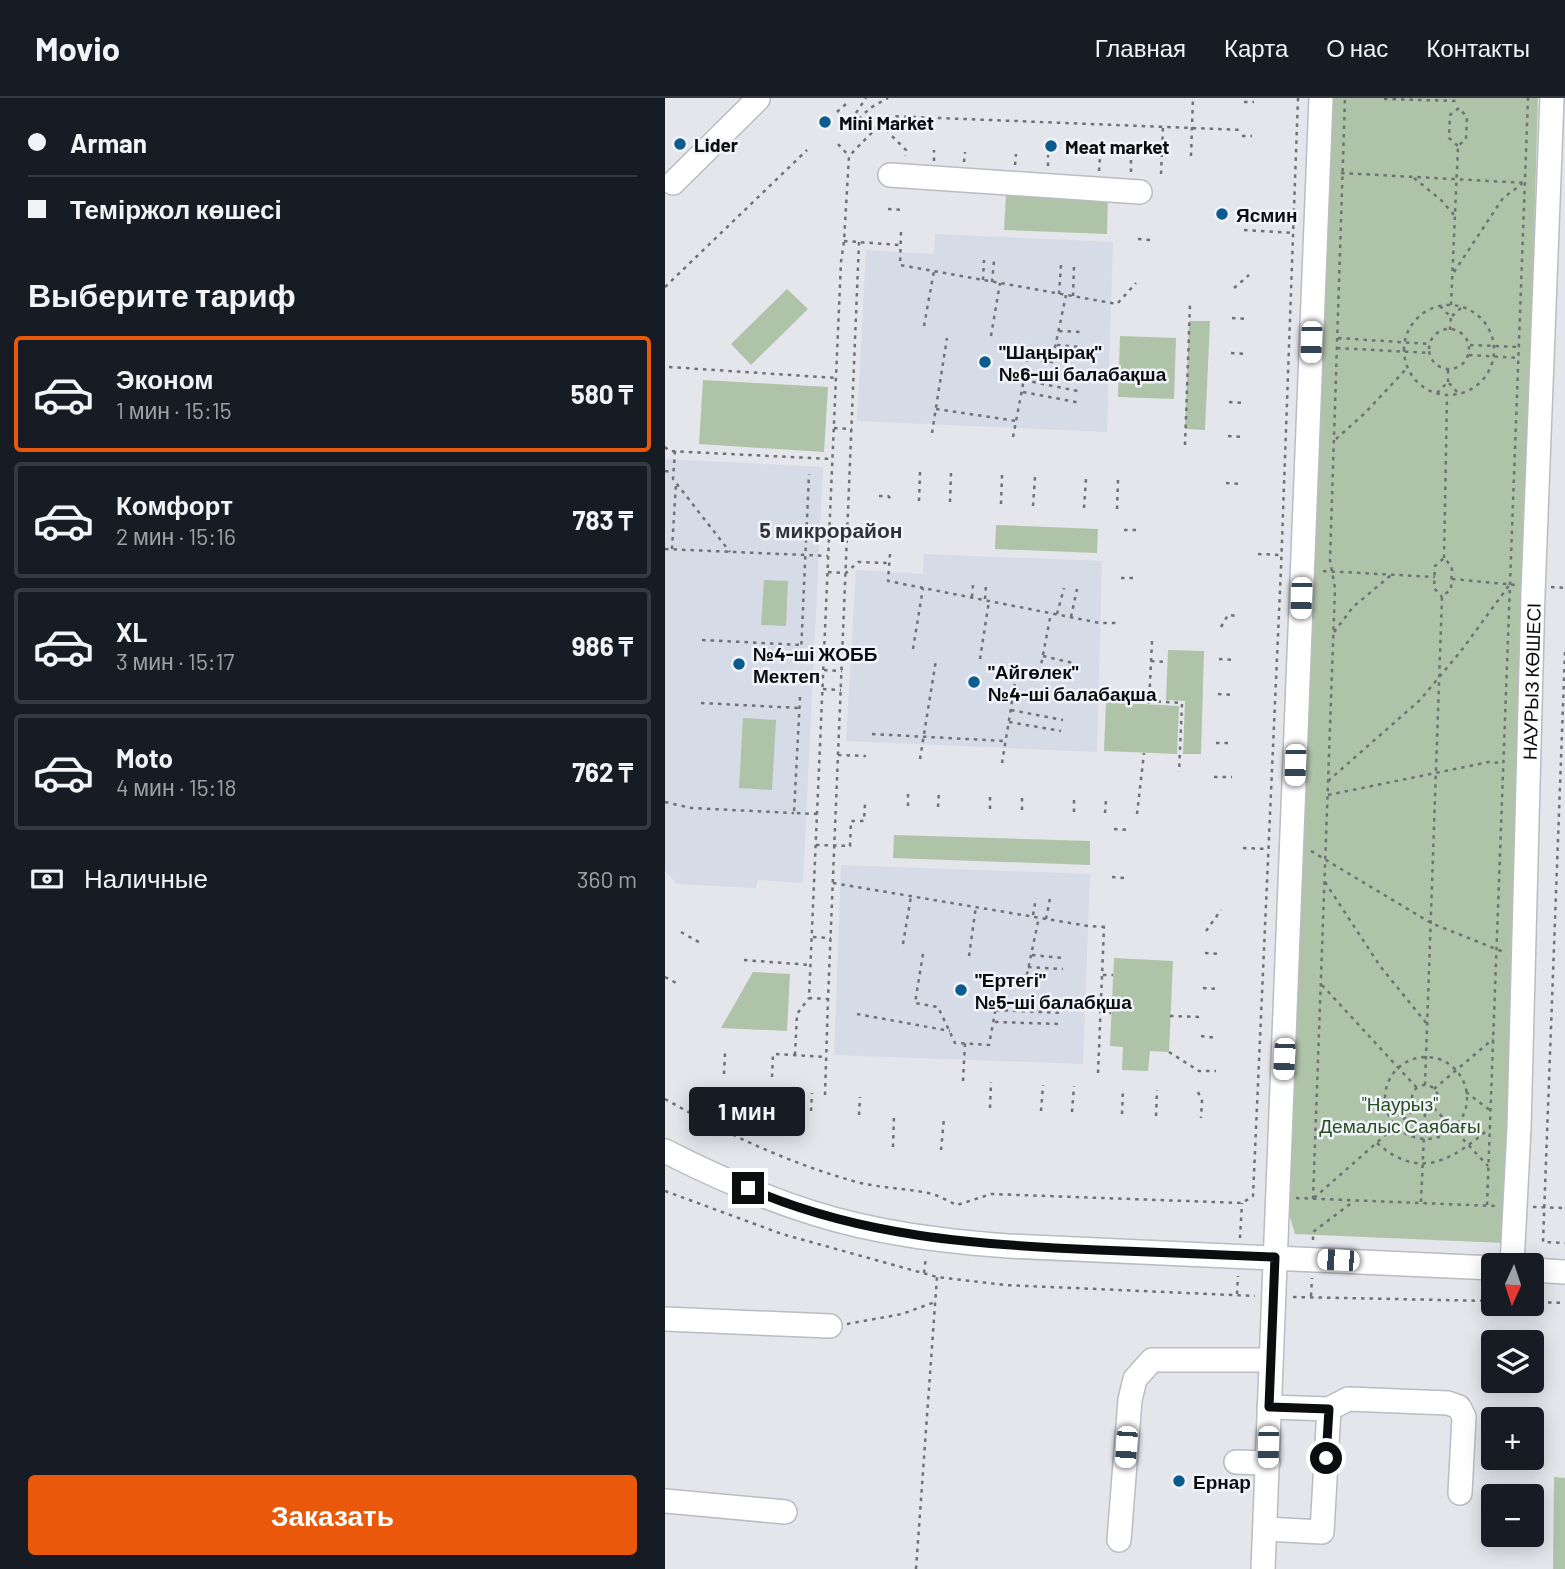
<!DOCTYPE html>
<html lang="ru">
<meta charset="utf-8">
<style>
:root{--surface:#171b24;--page:#20242c;--text:#f1f3f6;--muted:#9ea1a6;--line:#363941;--accent:#ea580c}
body{margin:0;font-family:Barlow,sans-serif;background:var(--page);color:var(--text);height:100vh;display:flex;flex-direction:column;font-size:26px;white-space:nowrap}
*{box-sizing:border-box;margin:0}
p{font-size:23px;color:var(--muted)}
.icon{flex:none;width:38px;height:38px;fill:none;stroke:currentColor;stroke-width:2;stroke-linecap:round;stroke-linejoin:round}
.map{position:relative;flex:1;overflow:hidden}
.side{display:flex;flex-direction:column;background:var(--surface);width:665px}
.side>*{flex:none}
.top-card{display:grid;align-content:center;height:154px;padding:0 28px;background:var(--surface)}
.needle{width:46px;rotate:183deg}
.tools{position:absolute;left:816px;top:1155px;display:grid;gap:14px}
.tools a{display:grid;place-items:center;width:63px;height:63px;border-radius:7px;background:var(--surface);box-shadow:0 4px 18px #0003;font-size:35px}
.end{position:absolute;width:32px;height:32px;margin:-16px;border:9px solid #0c0d0e;background:#fff;box-shadow:0 0 0 4px #fff}
.from{border-radius:50%}
.bubble{position:absolute;height:49px;border-radius:7px;background:var(--surface);box-shadow:0 4px 18px #0003;font-size:23px;font-weight:700;line-height:49px;text-align:center}
.car{position:absolute;width:21px;height:42px;margin:-21px -10px;border-radius:9px;box-shadow:0 0 5px 2px #0007;background:linear-gradient(#fff 24%,#345 0 40%,#fff 0 76%,#345 0 86%,#fff 0)}
.top-card b{display:flex;align-items:center;gap:24px;height:66px;font-size:26px}
.top-card b+b{border-top:2px solid var(--line)}
.top-card i{width:18px;height:18px;background:var(--text)}
ul{padding:0;list-style:none}
li{display:flex;align-items:center;gap:21px;height:116px;margin:0 14px 10px;padding:0 14px;border:4px solid var(--line);border-radius:7px}
li div{flex:1}
li b{display:block;font-size:26px}
li em{font-style:normal;font-weight:700}
li.current{border-color:var(--accent)}
li>.icon{width:63px;height:63px;stroke-width:1.5}
h2{padding:0 28px;font-size:32px;line-height:84px}
.pay{display:flex;align-items:center;gap:18px;height:77px;padding:0 28px;font-size:26px}
.pay p{margin-inline-start:auto}
.primary-button{display:flex;gap:14px;margin-top:auto;padding:14px 28px}
.primary-button a{flex:1;height:80px;border-radius:7px;background:var(--accent);color:#fff;font-size:28px;font-weight:700;line-height:80px;text-align:center}
header{display:flex;align-items:center;gap:42px;box-sizing:border-box;height:98px;padding:0 35px;background:var(--surface);border-bottom:2px solid var(--line)}
header strong{font-size:33px}
nav{display:flex;gap:38px;margin-inline-start:auto;font-size:24px}
main{display:flex;flex:1;min-height:0}
.map>svg:first-child{display:block}
.built{fill:#d6dbe8}
.green{fill:#aec3a8}
.lines{fill:none;stroke-linecap:round;stroke-linejoin:round}
.minor-casing{stroke:#babcc2;stroke-width:26}
.path{stroke:#707175;stroke-width:2.5;stroke-dasharray:3.5 5;stroke-linecap:butt}
.minor{stroke:#fff;stroke-width:23}
.route{stroke:#0c0d0e;stroke-width:9}
.poi-dot{fill:#0b5b8e;stroke:#f1f3fa;stroke-width:2.5}
.labels{text-anchor:middle;dominant-baseline:central;stroke-width:5;stroke-linejoin:round;paint-order:stroke}
.poi-label{font-size:19px;font-weight:bold;fill:#0c0d0e;stroke:#f1f3fa;text-anchor:start}
.street-label{font-size:19px;fill:#0c0d0e;stroke:#f1f3fa}
.park-label{font-size:19px;fill:#284d1f;stroke:#f1f3fa}
.neighbourhood-label{font-size:21px;font-weight:bold;fill:#323338;stroke:#f1f3fa}
</style>
<header>
<strong>Movio</strong>
<nav><a>Главная</a><a>Карта</a><a>О нас</a><a>Контакты</a></nav>
</header>
<main>
<section class="side">
<div class="top-card">
<b><i class="from"></i>Arman</b>
<b><i></i>Теміржол көшесі</b>
</div>
<h2>Выберите тариф</h2>
<ul>
<li class="current"><svg class="icon" aria-label="car" viewBox="0 0 24 24"><path d="M5 17H2v-5l4-1 3-4h7l3 4 3 1v5h-3M9 17h6M6 11h13"/><circle cx="7" cy="17" r="2"/><circle cx="17" cy="17" r="2"/></svg><div><b>Эконом</b><p>1 мин · 15:15</p></div><em>580 ₸</em></li>
<li><svg class="icon" aria-label="car" viewBox="0 0 24 24"><path d="M5 17H2v-5l4-1 3-4h7l3 4 3 1v5h-3M9 17h6M6 11h13"/><circle cx="7" cy="17" r="2"/><circle cx="17" cy="17" r="2"/></svg><div><b>Комфорт</b><p>2 мин · 15:16</p></div><em>783 ₸</em></li>
<li><svg class="icon" aria-label="car" viewBox="0 0 24 24"><path d="M5 17H2v-5l4-1 3-4h7l3 4 3 1v5h-3M9 17h6M6 11h13"/><circle cx="7" cy="17" r="2"/><circle cx="17" cy="17" r="2"/></svg><div><b>XL</b><p>3 мин · 15:17</p></div><em>986 ₸</em></li>
<li><svg class="icon" aria-label="car" viewBox="0 0 24 24"><path d="M5 17H2v-5l4-1 3-4h7l3 4 3 1v5h-3M9 17h6M6 11h13"/><circle cx="7" cy="17" r="2"/><circle cx="17" cy="17" r="2"/></svg><div><b>Moto</b><p>4 мин · 15:18</p></div><em>762 ₸</em></li>
</ul>
<div class="pay"><svg class="icon" aria-label="cash" viewBox="0 0 24 24"><path d="M3 7h18v10H3z"/><circle cx="12" cy="12" r="2"/></svg>Наличные<p>360 m</p></div>
<div class="primary-button"><a>Заказать</a></div>
</section>
<div class="map">
<svg width="900" height="1471" viewBox="0 0 900 1471">
<rect width="100%" height="100%" fill="#e4e6ec"/>
<path class="built" d="M 270,136 L 448,144 L 442,334 L 192,323 L 201,152 L 269,156 Z
M 0,361 L 158,369 L 138,785 L 93,782 L 91,790 L 12,786 L 0,773 Z
M 259,456 L 437,463 L 432,654 L 181,643 L 191,472 L 258,476 Z
M 176,767 L 425,776 L 418,966 L 169,957 Z"/>
<path class="green" d="M 667,0 L 873,0 L 839,1145 L 630,1136 L 624,1116 Z
M 341,96 L 443,100 L 442,136 L 339,132 Z
M 122,191 L 143,211 L 86,267 L 66,246 Z
M 524,223 L 545,223 L 540,332 L 520,331 Z
M 455,238 L 511,240 L 509,301 L 453,299 Z
M 38,282 L 163,289 L 159,354 L 34,346 Z
M 331,427 L 433,431 L 432,455 L 330,451 Z
M 99,482 L 123,483 L 121,528 L 96,527 Z
M 503,552 L 539,553 L 536,656 L 518,656 L 520,603 L 501,602 Z
M 441,604 L 514,608 L 512,656 L 439,653 Z
M 78,620 L 111,622 L 107,692 L 74,690 Z
M 229,737 L 425,743 L 425,767 L 228,760 Z
M 449,860 L 508,863 L 504,954 L 485,953 L 483,973 L 457,972 L 458,949 L 445,948 Z
M 88,874 L 125,876 L 122,933 L 56,930 Z
M 889,1379 L 900,1380 L 900,1471 L 888,1471 Z"/>
<g class="lines">
<g class="minor-casing">
<g id="minor">
<path d="M 225,77 L 475,94"/>
<path d="M 8,85 L 93,1"/>
<path d="M 0,1053 C 47,1077 97,1099 148,1115 C 211,1135 277,1143 343,1148 L 828,1170"/>
<path id="s1" d="M 847,1167 L 854,1030 L 868,495 L 887,0"/>
<path d="M 866,1172 L 900,1174"/>
<path d="M 0,1221 L 165,1228"/>
<path d="M 664,1311 L 683,1301 L 783,1305 L 794,1309 L 799,1319 L 795,1395"/>
<path d="M 571,1364 L 603,1365"/>
<path d="M 0,1403 L 120,1414"/>
<path d="M 600,1431 L 657,1434 L 664,1311 L 604,1309"/>
<path d="M 454,1442 L 465,1302 L 470,1281 L 487,1262 L 605,1262"/>
<path d="M 598,1471 L 656,0"/>
</g>
</g>
<path class="path" d="M 719,1 L 794,3
M 579,4 L 589,4
M 172,14 L 182,5
M 191,15 L 201,0
M 194,21 L 205,10 L 223,0
M 215,26 L 241,52 L 240,58
M 577,38 L 587,38
M 173,46 L 184,58
M 526,58 L 528,0
M 269,63 L 269,52
M 299,64 L 300,54
M 350,67 L 351,56
M 383,68 L 383,57
M 434,73 L 435,60
M 466,74 L 466,61
M 676,75 L 862,85
M 496,76 L 498,29
M 749,80 L 776,102 L 790,118
M 223,111 L 237,112
M 579,132 L 628,135
M 236,134 L 235,167 L 452,206 L 471,185
M 473,141 L 486,142
M 179,143 L 235,147
M 194,144 L 163,901 L 144,900 L 176,164 L 179,143 L 184,58 L 223,18 L 578,32
M 789,174 L 838,100 L 857,86
M 318,182 L 319,162
M 327,184 L 329,163
M 0,189 L 142,52
M 569,190 L 584,177
M 394,196 L 396,167
M 408,198 L 409,168
M739 252a45 45 0 1 1 90 0a45 45 0 1 1-90 0Z
M 786,207 L 793,48 L 801,41 L 802,19 L 794,10 L 785,17 L 784,40 L 793,48
M 775,208 L 786,219 L 797,209
M 567,220 L 583,221
M 259,228 L 269,173
M764 251a20 20 0 1 1 40 0a20 20 0 1 1-40 0Z
M 785,232 L 786,219
M 394,233 L 417,234
M 326,238 L 335,185
M 673,240 L 764,246
M 392,247 L 416,249
M 805,247 L 854,249
M 672,250 L 765,255
M 566,255 L 582,256
M 804,257 L 853,260
M 4,269 L 171,280
M 359,282 L 417,294
M 783,284 L 783,271
M 358,294 L 416,305
M 772,295 L 783,284 L 794,296
M 564,304 L 580,305
M 271,311 L 351,323
M 169,330 L 187,331
M 267,335 L 282,240
M 563,338 L 579,339
M 348,339 L 363,260 L 387,264 L 401,197
M 671,341 L 700,315 L 743,269
M 520,347 L 525,206
M 0,349 L 4,353 L 167,361
M 10,353 L 8,381 L 65,454
M 0,373 L 8,374
M 561,385 L 577,386
M 214,398 L 223,398 L 227,402
M 254,403 L 255,374
M 285,404 L 286,375
M 336,406 L 337,377
M 368,408 L 370,379
M 419,410 L 421,381
M 452,411 L 453,382
M 212,431 L 226,432
M 459,432 L 473,432
M 0,451 L 163,458
M 7,451 L 11,385
M 225,456 L 223,483 L 435,525 L 454,525
M 593,456 L 616,457
M 779,460 L 782,299
M 658,473 L 770,479
M 163,474 L 181,475 L 193,464 L 224,465
M 456,480 L 470,480
M 787,481 L 851,487
M 886,489 L 900,490
M 307,499 L 308,486
M 320,501 L 321,487
M 392,516 L 399,490
M 406,519 L 412,491
M 556,529 L 563,517 L 572,518
M 669,534 L 688,509 L 726,477
M 37,542 L 137,547
M 160,550 L 178,551
M 248,551 L 258,490
M 900,554 L 878,1144 L 900,1145
M 136,555 L 144,376
M 378,558 L 408,565
M 315,561 L 324,503
M 554,561 L 571,562
M 486,563 L 502,564
M 376,570 L 406,577
M 159,572 L 177,573
M 148,577 L 158,578
M 158,591 L 176,592
M 553,596 L 570,597
M 135,599 L 129,715 L 152,716
M 484,603 L 517,605 L 514,674
M 36,605 L 134,610
M 484,606 L 487,543
M 346,612 L 398,622
M 344,624 L 396,633
M 207,636 L 340,643
M 551,645 L 568,645
M 173,657 L 201,658
M 255,661 L 271,562
M 337,665 L 351,579 L 373,583 L 386,515
M 549,679 L 567,679
M 663,683 L 755,602 L 796,553 L 845,486
M 663,697 L 824,664 L 838,665
M 0,704 L 26,710 L 129,715
M 243,708 L 243,693
M 273,709 L 274,694
M 325,711 L 325,697
M 357,712 L 357,698
M 409,714 L 409,700
M 440,715 L 441,702
M 472,716 L 479,655
M 449,731 L 463,732
M 151,747 L 185,748 L 186,723 L 199,723 L 200,706
M 578,750 L 603,751
M 646,753 L 766,825 L 841,855
M 447,779 L 460,780
M 660,784 L 715,868 L 762,926
M 168,785 L 423,828 L 444,829
M 368,817 L 371,800
M 381,821 L 385,800
M 541,833 L 556,812
M 16,834 L 37,846
M 148,839 L 166,840
M 238,846 L 246,798
M 540,855 L 555,856
M 258,856 L 250,905 L 273,909 L 290,945 L 324,947 L 336,882 L 360,886 L 374,819
M 367,857 L 398,860
M 304,858 L 311,808
M 79,862 L 145,867
M 363,869 L 398,871
M 438,877 L 448,877
M 0,879 L 15,887
M 657,887 L 752,990
M 538,890 L 554,891
M 331,912 L 397,915
M 436,915 L 446,915
M 192,916 L 285,933
M 505,918 L 537,919
M 330,924 L 396,926
M 536,938 L 552,940
M 504,954 L 534,973 L 551,973
M 111,956 L 160,959
M 130,957 L 132,916 L 144,900
M720 1000a41 41 0 1 1 82 0a41 41 0 1 1-82 0Z
M 433,975 L 439,829
M 59,976 L 60,955
M 107,979 L 108,956
M 298,983 L 300,945
M 760,987 L 777,499 L 786,491 L 787,469 L 779,460 L 770,468 L 769,490 L 777,499
M747 1000a13 13 0 1 1 26 0a13 13 0 1 1-26 0Z
M 769,991 L 828,941
M 533,994 L 537,1003 L 536,1020
M 801,994 L 826,1013
M 160,997 L 163,901
M 0,1001 C 60,1035 121,1064 188,1083 C 213,1090 238,1090 263,1095 C 273,1097 283,1103 292,1107 L 326,1096 L 577,1105 L 588,1098 L 616,470 L 633,0
M 325,1010 L 326,984
M 769,1010 L 823,1068
M 146,1013 L 147,995
M 376,1013 L 378,987
M 407,1014 L 409,988
M 457,1016 L 458,991
M 194,1017 L 195,999
M 491,1018 L 492,992
M 712,1045 C 755,1083 787,1062 825,1030
M 228,1049 L 229,1017
M 276,1052 L 279,1020
M 0,1093 L 117,1136 L 272,1179 L 340,1187 L 590,1198
M 631,1100 L 830,1108
M 649,1100 L 751,1010
M 648,1101 L 670,490 L 665,462 L 680,0
M 756,1104 L 760,1013
M 822,1107 L 863,0
M 868,1109 L 900,1110
M 575,1140 L 577,1105
M 648,1142 L 648,1134 L 689,1103
M 259,1175 L 261,1158
M 572,1196 L 573,1178
M 646,1198 L 647,1180
M 628,1199 L 828,1203
M 866,1204 L 900,1205
M 875,1204 L 876,1190
M 182,1226 L 237,1216 L 270,1204
M 251,1471 L 272,1179"/>
<use href="#minor" class="minor"/>
</g>
<g class="lines">
<path class="route" d="M 83,1090 C 195,1139 313,1147 433,1152 C 492,1154 551,1157 610,1159 L 604,1309 L 664,1311 L 661,1360"/>
</g>
<g class="poi-dot">
<circle cx="160" cy="24" r="7"/>
<circle cx="15" cy="46" r="7"/>
<circle cx="386" cy="48" r="7"/>
<circle cx="557" cy="116" r="7"/>
<circle cx="320" cy="264" r="7"/>
<circle cx="74" cy="566" r="7"/>
<circle cx="309" cy="584" r="7"/>
<circle cx="296" cy="892" r="7"/>
<circle cx="514" cy="1383" r="7"/>
</g>
<g class="labels">
<g class="poi-label">
<text x="174" y="24">Mini Market</text>
<text x="29" y="46">Lider</text>
<text x="400" y="48">Meat market</text>
<text x="571" y="116">Ясмин</text>
<text x="334" y="253">"Шаңырақ"<tspan x="334" dy="22">№6-ші балабақша</tspan></text>
<text x="88" y="555">№4-ші ЖОББ<tspan x="88" dy="22">Мектеп</tspan></text>
<text x="323" y="573">"Айгөлек"<tspan x="323" dy="22">№4-ші балабақша</tspan></text>
<text x="310" y="881">"Ертегі"<tspan x="310" dy="22">№5-ші балабқша</tspan></text>
<text x="528" y="1383">Ернар</text>
</g>
<g class="street-label">
<text stroke="none"><textPath href="#s1" startOffset="584">НАУРЫЗ КӨШЕСІ</textPath></text>
</g>
<g class="park-label">
<text x="735" y="1005">"Наурыз"<tspan x="735" dy="22">Демалыс Саябағы</tspan></text>
</g>
<g class="neighbourhood-label">
<text x="166" y="431">5 микрорайон</text>
</g>
</g>
</svg>
<div class="tools">
<a><svg class="needle" viewBox="-14 -14 28 28"><path d="M0-13l5 13h-10z" fill="#e53935"/><path d="M0 13l5-13h-10z" fill="#9ea1a6"/></svg></a>
<a><svg class="icon" aria-label="layers" viewBox="0 0 24 24"><path d="M12 4l9 5-9 5-9-5zM3 14l9 5 9-5"/></svg></a>
<a>+</a>
<a>−</a>
</div>
<i class="end from" style="left:661px;top:1360px"></i>
<i class="end" style="left:83px;top:1090px"></i>
<div class="bubble" style="left:24px;top:989px;width:116px">1 мин</div>
<i class="car" style="left:646px;top:244px;rotate:182deg"></i>
<i class="car" style="left:636px;top:500px;rotate:182deg"></i>
<i class="car" style="left:630px;top:667px;rotate:182deg"></i>
<i class="car" style="left:619px;top:961px;rotate:183deg"></i>
<i class="car" style="left:673px;top:1162px;rotate:273deg"></i>
<i class="car" style="left:461px;top:1349px;rotate:184deg"></i>
<i class="car" style="left:603px;top:1349px;rotate:181deg"></i>
</div>
</main>
